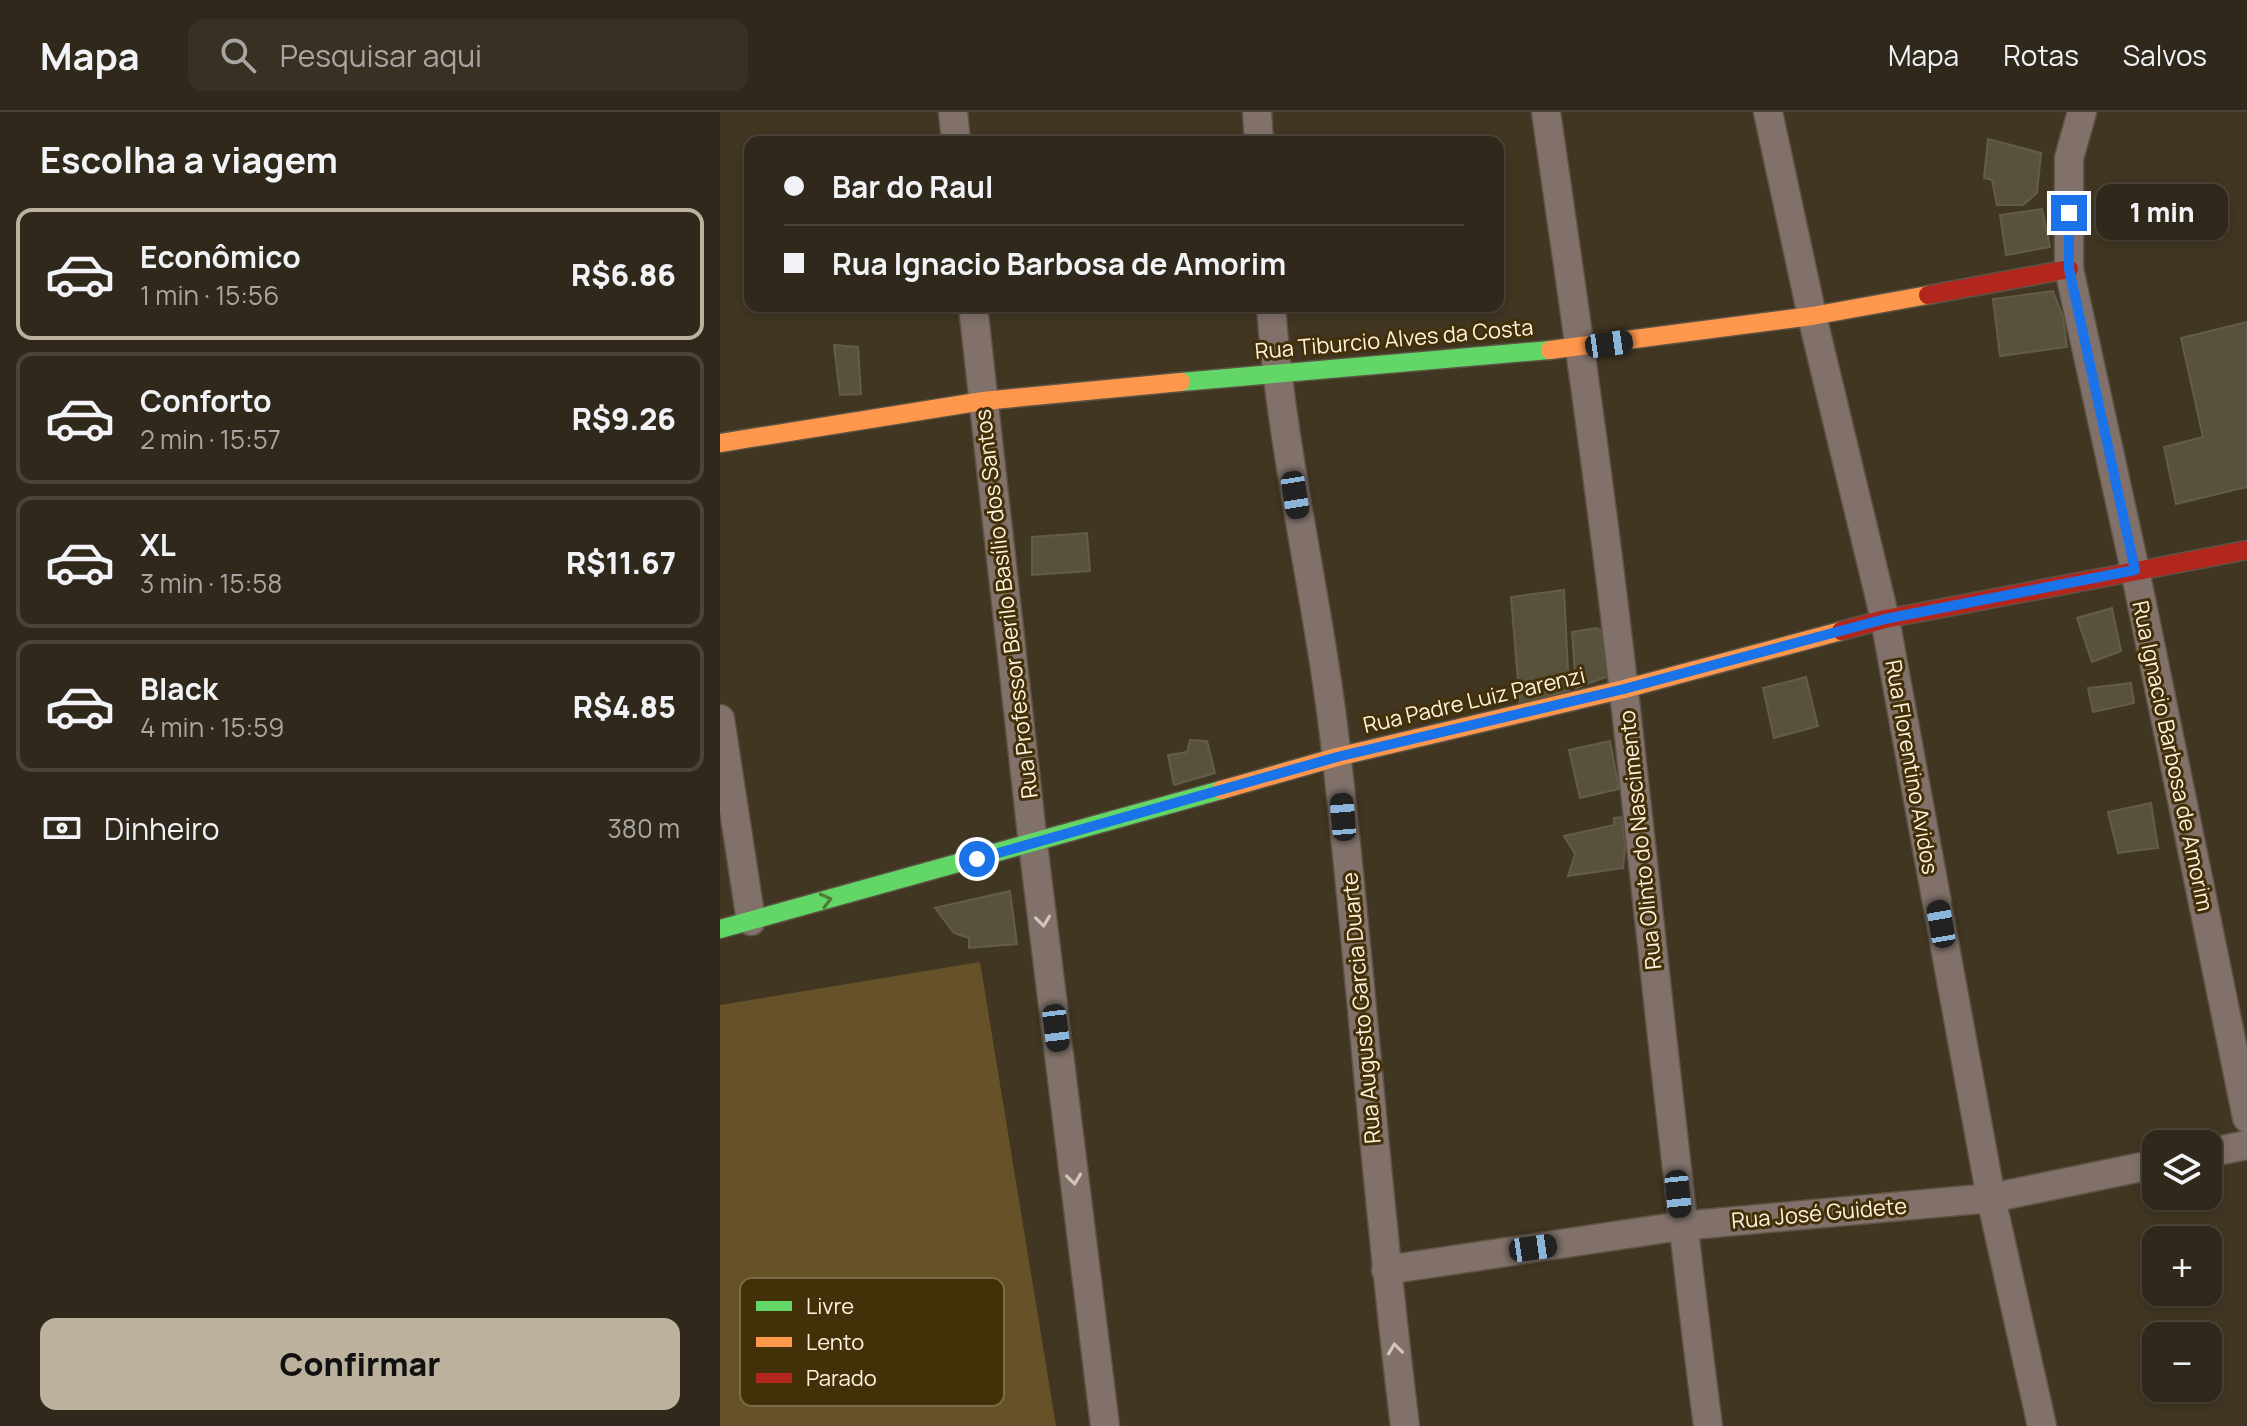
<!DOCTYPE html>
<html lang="pt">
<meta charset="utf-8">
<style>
:root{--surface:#30281a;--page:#383023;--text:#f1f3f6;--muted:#a8a6a2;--line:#4b4439;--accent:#bcb19d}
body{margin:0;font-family:Manrope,sans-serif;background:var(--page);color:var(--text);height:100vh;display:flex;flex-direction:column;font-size:30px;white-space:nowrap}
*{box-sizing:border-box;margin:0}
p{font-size:26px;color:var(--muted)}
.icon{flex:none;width:44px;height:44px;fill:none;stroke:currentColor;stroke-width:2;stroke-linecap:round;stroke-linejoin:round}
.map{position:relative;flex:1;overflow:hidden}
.sheet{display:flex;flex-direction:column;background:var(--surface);width:720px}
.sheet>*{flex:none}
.top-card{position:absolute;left:24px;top:24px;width:760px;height:176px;border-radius:16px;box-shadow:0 4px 12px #0003,0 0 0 2px var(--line);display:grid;align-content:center;height:176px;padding:0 40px;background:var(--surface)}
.fabs{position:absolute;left:1422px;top:1018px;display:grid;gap:16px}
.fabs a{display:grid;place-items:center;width:80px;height:80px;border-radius:16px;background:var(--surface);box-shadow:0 4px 12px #0003,0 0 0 2px var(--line);font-size:40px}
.end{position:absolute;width:36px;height:36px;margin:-18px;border:10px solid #1a73e8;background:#fff;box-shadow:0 0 0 4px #fff}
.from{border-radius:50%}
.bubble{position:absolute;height:56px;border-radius:16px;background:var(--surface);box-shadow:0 4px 12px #0003,0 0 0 2px var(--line);font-size:26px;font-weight:800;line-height:56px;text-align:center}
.car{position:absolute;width:24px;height:48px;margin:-24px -12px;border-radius:10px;box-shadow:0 0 6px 2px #0007;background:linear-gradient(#222 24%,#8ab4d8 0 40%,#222 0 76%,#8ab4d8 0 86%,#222 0)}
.top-card b{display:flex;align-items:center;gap:28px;height:76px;font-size:30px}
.top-card b+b{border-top:2px solid var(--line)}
.top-card i{width:20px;height:20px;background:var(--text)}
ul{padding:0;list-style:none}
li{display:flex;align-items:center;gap:24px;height:132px;margin:0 16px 12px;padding:0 24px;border:4px solid var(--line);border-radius:16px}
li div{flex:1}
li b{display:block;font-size:30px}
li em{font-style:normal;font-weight:800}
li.current{border-color:var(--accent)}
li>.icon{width:72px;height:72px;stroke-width:1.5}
h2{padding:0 40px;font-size:36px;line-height:96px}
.pay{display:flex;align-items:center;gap:20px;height:88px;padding:0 40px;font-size:30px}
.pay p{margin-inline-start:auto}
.primary-button{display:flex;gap:16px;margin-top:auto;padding:16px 40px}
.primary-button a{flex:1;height:92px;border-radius:16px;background:var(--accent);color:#111;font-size:32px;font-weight:800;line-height:92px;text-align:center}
header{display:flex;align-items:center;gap:48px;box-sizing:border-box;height:112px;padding:0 40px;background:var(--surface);border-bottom:2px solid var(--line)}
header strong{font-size:38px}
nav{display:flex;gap:44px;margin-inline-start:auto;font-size:28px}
.search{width:560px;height:72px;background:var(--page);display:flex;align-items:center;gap:20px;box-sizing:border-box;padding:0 28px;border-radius:16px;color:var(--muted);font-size:30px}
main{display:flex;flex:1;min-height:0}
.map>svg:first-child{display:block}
.green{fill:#675129}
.building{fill:#58523d;stroke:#625c4c;stroke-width:2}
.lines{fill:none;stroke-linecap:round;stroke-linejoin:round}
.street-casing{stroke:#5c5343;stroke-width:31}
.fast-casing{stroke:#5c5343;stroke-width:21}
.slow-casing{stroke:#5c5343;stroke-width:21}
.jam-casing{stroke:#5c5343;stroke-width:21}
.street{stroke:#81716a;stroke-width:28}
.fast{stroke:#63d668;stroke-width:18}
.slow{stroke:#ff974d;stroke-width:18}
.jam{stroke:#b3261e;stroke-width:18}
.oneway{stroke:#517b34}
.oneway2{stroke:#d3c6b6}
.route{stroke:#1a73e8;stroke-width:10}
.labels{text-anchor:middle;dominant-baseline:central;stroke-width:6;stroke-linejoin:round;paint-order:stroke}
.street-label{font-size:22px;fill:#fff3df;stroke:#423009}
.key{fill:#423009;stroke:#7b6a49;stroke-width:2}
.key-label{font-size:22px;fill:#fff3df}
</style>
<header>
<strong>Mapa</strong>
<div class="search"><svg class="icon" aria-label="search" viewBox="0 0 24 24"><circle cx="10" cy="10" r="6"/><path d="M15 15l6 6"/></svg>Pesquisar aqui</div>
<nav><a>Mapa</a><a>Rotas</a><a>Salvos</a></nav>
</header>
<main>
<section class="sheet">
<h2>Escolha a viagem</h2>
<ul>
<li class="current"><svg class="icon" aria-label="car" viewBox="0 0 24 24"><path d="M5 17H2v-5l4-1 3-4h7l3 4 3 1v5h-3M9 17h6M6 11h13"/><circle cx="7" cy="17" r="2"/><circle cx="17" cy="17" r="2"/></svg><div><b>Econômico</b><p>1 min · 15:56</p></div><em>R$6.86</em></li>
<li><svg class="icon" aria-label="car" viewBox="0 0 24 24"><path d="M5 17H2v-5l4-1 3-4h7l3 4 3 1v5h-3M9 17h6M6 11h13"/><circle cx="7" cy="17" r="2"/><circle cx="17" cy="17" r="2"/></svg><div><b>Conforto</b><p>2 min · 15:57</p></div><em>R$9.26</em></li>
<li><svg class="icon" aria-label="car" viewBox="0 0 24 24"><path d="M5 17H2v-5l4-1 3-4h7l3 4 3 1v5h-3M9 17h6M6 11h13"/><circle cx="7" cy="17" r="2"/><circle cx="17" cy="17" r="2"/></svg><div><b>XL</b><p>3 min · 15:58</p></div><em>R$11.67</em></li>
<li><svg class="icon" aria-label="car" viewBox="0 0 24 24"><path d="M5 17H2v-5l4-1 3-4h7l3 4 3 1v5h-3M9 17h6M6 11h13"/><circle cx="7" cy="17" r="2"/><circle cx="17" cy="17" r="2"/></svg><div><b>Black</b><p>4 min · 15:59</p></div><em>R$4.85</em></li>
</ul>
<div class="pay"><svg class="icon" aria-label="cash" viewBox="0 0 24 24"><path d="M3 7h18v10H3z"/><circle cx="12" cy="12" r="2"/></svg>Dinheiro<p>380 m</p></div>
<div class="primary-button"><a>Confirmar</a></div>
</section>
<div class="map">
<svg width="1527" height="1314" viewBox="0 0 1527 1314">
<rect width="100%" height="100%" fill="#403622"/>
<path class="green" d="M 260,850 L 336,1314 L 0,1314 L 0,893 Z"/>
<path class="building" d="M 1268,27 L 1321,41 L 1317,81 L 1303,93 L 1277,93 L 1272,68 L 1264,66 Z
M 1322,97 L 1330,135 L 1286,143 L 1280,103 Z
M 1333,179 L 1343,205 L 1347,235 L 1280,244 L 1273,187 Z
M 1527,210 L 1527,375 L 1456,392 L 1444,335 L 1483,325 L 1461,226 Z
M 114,233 L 138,235 L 141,282 L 120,283 Z
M 367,421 L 370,459 L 312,463 L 312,425 Z
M 844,478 L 849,578 L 800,593 L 791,485 Z
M 1392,496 L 1401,539 L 1372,550 L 1357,506 Z
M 876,516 L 890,522 L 894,562 L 856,576 L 852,520 Z
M 1086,565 L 1098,614 L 1054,626 L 1043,576 Z
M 1411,571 L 1414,591 L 1373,600 L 1368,576 Z
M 470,628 L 487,629 L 495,661 L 454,673 L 448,643 L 467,640 Z
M 890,629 L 899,677 L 860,686 L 849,638 Z
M 1431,691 L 1438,736 L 1398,741 L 1388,700 Z
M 902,705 L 905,735 L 903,756 L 848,764 L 855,742 L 844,724 L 894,713 L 894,706 Z
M 290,779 L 297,832 L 249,836 L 249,826 L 234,821 L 215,796 Z"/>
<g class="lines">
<g class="street-casing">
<path id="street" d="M 233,0 L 236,30
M 537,0 L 539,30
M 826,0 C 854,193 882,386 904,580 C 932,825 956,1070 988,1314
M 1048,0 L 1092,204 L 1165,507 L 1271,1086 L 1322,1314
M 1362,0 L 1349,46 L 1349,157 L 1415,458 L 1527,1006
M 253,194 L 313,732 L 385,1314
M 551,194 C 562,347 601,496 617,648 C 642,870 657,1092 685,1314
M 0,607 L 31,809
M 1488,1041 L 1527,1033
M 666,1158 L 961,1114 L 1271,1086 L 1436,1052"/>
</g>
<g class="fast-casing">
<path id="fast" d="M 461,270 L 830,238
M 0,817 L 501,678"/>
</g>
<g class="slow-casing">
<path id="slow" d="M 830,238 L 1092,204 L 1208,183
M 0,331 L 263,289 L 461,270
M 501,678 L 617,645 L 904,577 L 1121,519"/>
</g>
<g class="jam-casing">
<path id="jam" d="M 1208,183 L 1349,157
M 1121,519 L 1165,507 L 1527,438"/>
</g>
<use href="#street" class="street"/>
<use href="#fast" class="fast"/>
<use href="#slow" class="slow"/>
<use href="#jam" class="jam"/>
</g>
<defs><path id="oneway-chevron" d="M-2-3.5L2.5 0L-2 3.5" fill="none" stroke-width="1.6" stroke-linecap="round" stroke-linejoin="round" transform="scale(2)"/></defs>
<use class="oneway" href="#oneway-chevron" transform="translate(106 788) rotate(-15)"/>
<g class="oneway2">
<use href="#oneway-chevron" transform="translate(323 809) rotate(83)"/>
<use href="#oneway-chevron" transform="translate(354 1067) rotate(83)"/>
<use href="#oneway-chevron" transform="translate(675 1237) rotate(-97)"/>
</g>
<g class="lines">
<path class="route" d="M 257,747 L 617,645 L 904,577 L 1165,507 L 1415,458 L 1349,157 L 1349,101"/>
</g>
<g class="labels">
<g class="street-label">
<text transform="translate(674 227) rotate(-5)">Rua Tiburcio Alves da Costa</text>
<text transform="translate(286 492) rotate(-97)">Rua Professor Berilo Basílio dos Santos</text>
<text transform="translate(754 588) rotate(-13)">Rua Padre Luiz Parenzi</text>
<text transform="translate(1453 644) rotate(78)">Rua Ignacio Barbosa de Amorim</text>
<text transform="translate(1192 655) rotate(80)">Rua Florentino Avidos</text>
<text transform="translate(920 728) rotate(-96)">Rua Olinto do Nascimento</text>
<text transform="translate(641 896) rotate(-95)">Rua Augusto Garcia Duarte</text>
<text transform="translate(1099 1101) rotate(-5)">Rua José Guidete</text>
</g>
</g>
<rect x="20" y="1166" width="264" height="128" rx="12" class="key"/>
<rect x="36" y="1189" width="36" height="10" fill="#63d668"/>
<rect x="36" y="1225" width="36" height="10" fill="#ff974d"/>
<rect x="36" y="1261" width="36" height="10" fill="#b3261e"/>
<g class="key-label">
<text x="86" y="1202">Livre</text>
<text x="86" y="1238">Lento</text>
<text x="86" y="1274">Parado</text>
</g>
</svg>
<div class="fabs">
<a><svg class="icon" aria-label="layers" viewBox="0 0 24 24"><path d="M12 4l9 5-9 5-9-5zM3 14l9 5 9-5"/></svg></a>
<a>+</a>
<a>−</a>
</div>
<i class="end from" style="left:257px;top:747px"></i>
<i class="end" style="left:1349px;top:101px"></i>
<div class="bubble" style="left:1376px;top:72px;width:132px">1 min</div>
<i class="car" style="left:889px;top:232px;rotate:82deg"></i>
<i class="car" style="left:575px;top:383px;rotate:171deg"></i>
<i class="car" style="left:623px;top:705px;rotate:355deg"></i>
<i class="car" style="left:1221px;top:812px;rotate:350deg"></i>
<i class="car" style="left:336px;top:916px;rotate:173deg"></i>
<i class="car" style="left:958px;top:1082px;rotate:174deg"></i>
<i class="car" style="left:813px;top:1136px;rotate:82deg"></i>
<div class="top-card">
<b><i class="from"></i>Bar do Raul</b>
<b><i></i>Rua Ignacio Barbosa de Amorim</b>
</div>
</div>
</main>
